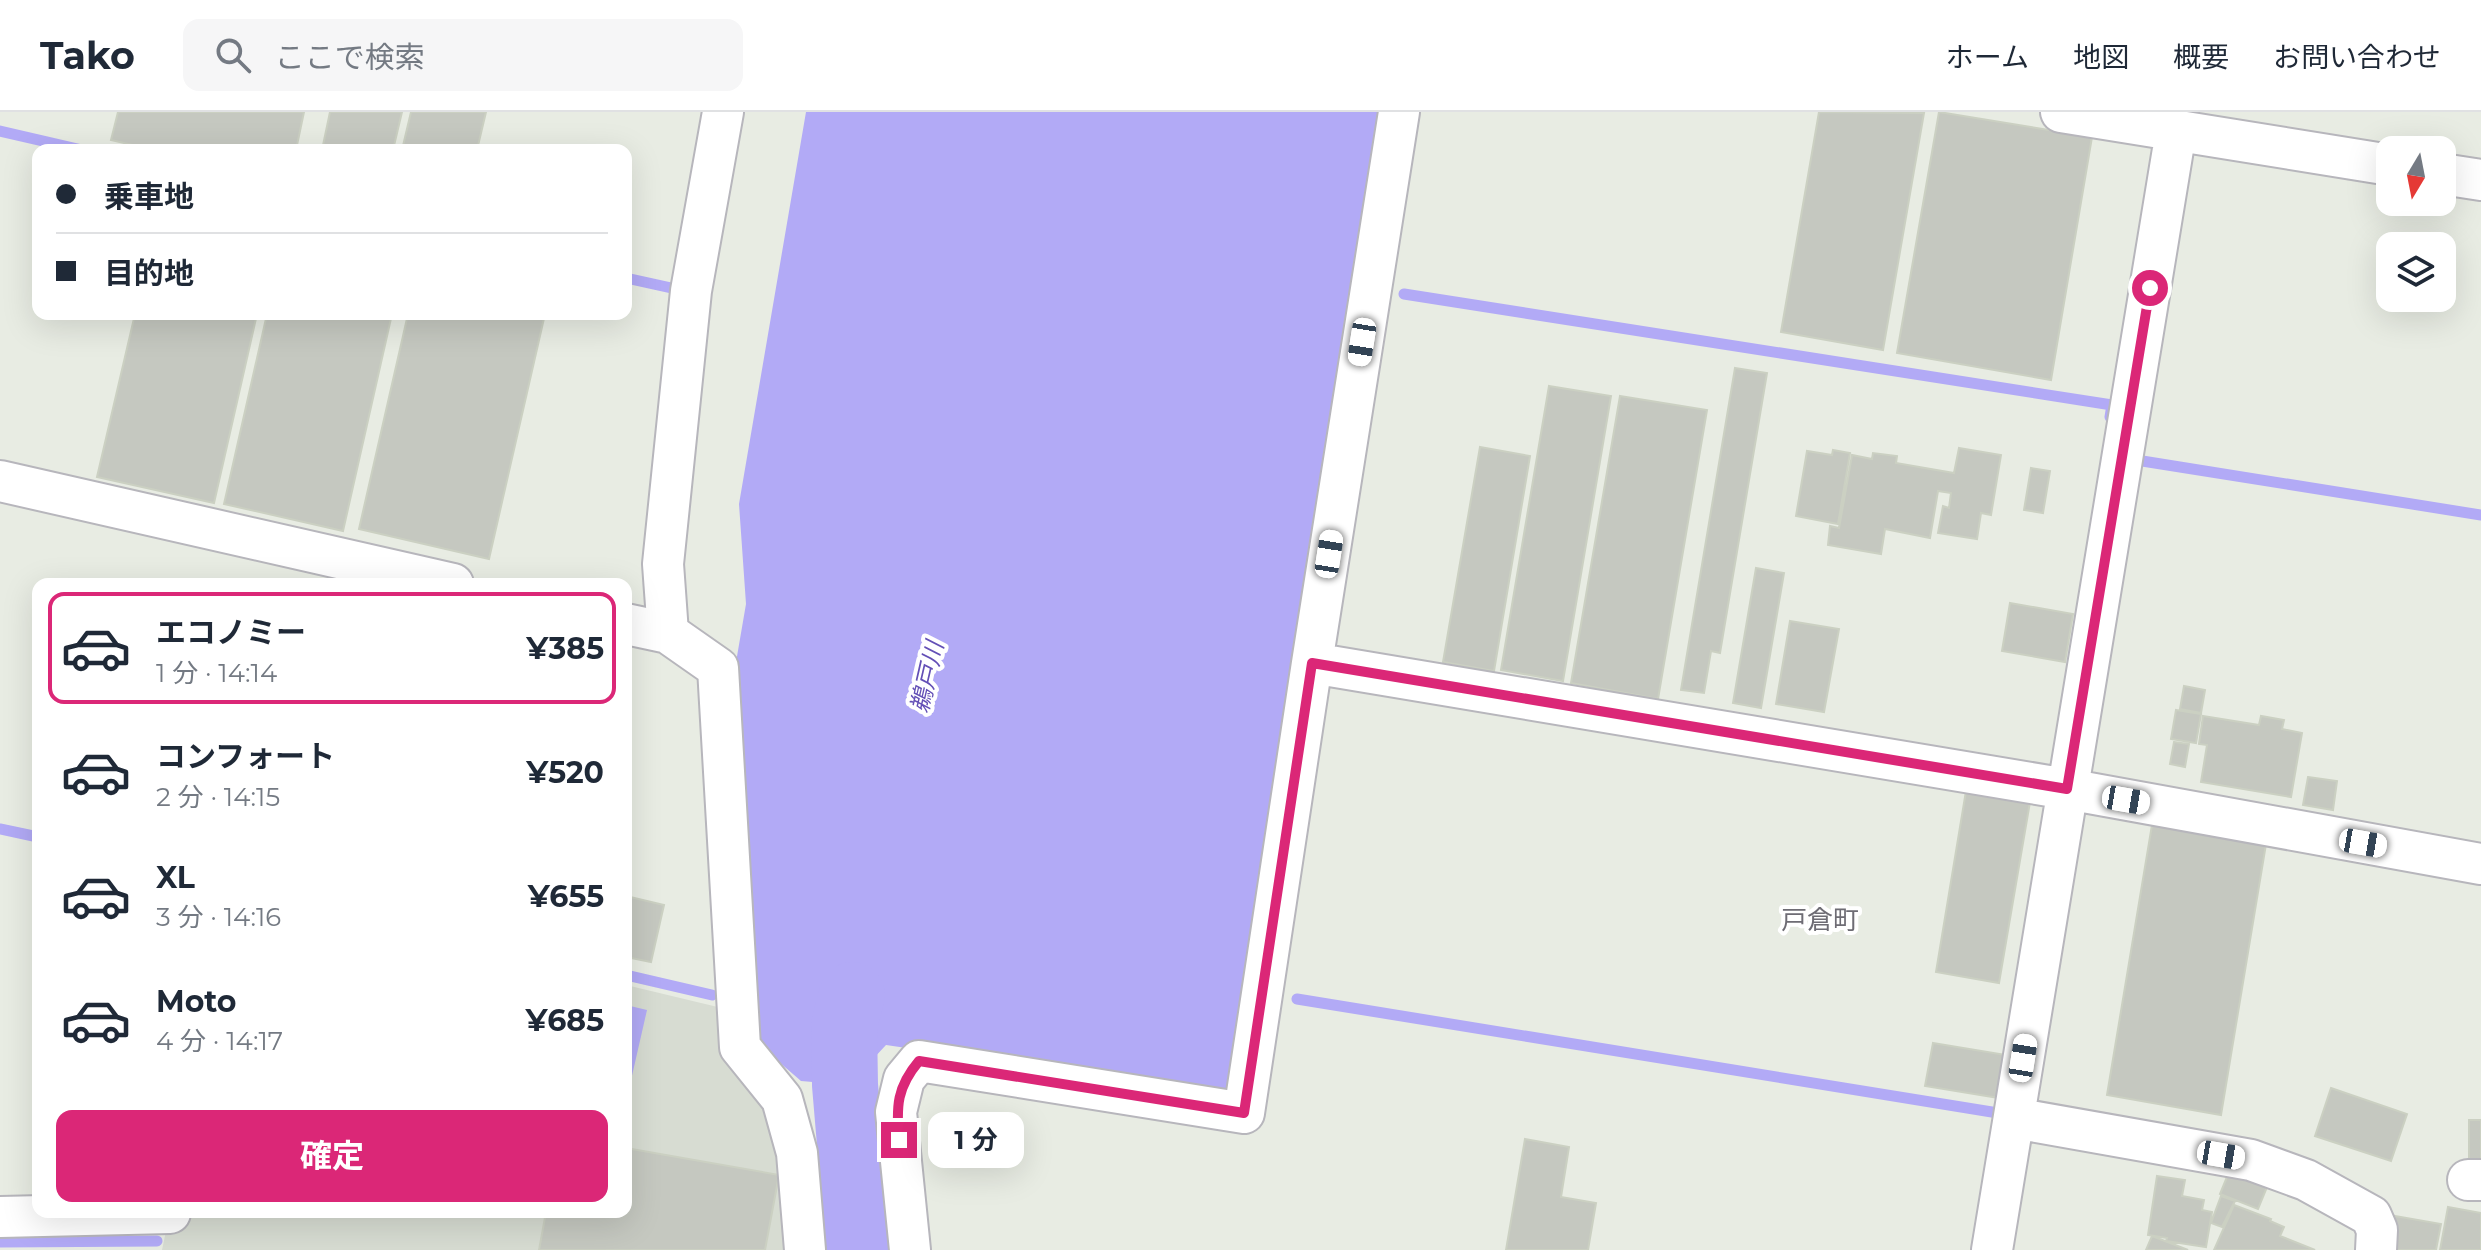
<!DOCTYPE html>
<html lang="ja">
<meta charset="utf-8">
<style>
:root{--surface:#fff;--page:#f6f6f7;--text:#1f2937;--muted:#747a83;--line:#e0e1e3;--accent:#db2777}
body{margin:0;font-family:Montserrat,"Noto Sans JP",sans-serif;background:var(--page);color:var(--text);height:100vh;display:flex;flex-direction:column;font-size:30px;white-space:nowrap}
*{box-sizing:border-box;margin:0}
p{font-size:26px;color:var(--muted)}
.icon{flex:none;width:44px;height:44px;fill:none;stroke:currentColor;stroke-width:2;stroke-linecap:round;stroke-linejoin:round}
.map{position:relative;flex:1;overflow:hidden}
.side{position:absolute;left:32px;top:466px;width:600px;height:640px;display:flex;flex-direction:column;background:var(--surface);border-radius:16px;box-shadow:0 8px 32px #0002}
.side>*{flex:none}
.banner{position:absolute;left:32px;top:32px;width:600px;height:176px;border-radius:16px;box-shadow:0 8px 32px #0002;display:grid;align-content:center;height:176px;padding:0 24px;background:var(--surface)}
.needle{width:52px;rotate:190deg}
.controls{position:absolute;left:2376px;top:24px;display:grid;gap:16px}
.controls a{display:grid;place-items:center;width:80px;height:80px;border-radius:16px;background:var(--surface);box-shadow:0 8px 32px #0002;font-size:40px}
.end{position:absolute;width:36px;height:36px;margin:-18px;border:10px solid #db2777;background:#fff;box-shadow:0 0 0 4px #fff}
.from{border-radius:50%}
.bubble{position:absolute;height:56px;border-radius:16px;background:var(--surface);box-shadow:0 8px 32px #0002;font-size:26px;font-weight:700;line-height:56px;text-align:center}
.car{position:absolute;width:24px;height:48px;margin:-24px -12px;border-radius:10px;box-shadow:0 0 6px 2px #0007;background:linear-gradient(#fff 24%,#345 0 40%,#fff 0 76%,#345 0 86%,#fff 0)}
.banner b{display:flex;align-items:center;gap:28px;height:76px;font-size:30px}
.banner b+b{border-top:2px solid var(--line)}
.banner i{width:20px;height:20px;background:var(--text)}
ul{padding:14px 0 0;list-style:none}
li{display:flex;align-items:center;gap:24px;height:112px;margin:0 16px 12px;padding:0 8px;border:4px solid transparent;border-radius:16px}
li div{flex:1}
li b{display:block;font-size:30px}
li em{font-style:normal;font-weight:700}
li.on{border-color:var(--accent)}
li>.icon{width:72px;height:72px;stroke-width:1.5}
.button{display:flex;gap:16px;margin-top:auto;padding:16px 24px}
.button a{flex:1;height:92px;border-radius:16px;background:var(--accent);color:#fff;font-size:32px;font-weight:700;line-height:92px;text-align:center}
header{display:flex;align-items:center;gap:48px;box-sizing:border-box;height:112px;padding:0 40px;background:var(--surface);border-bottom:2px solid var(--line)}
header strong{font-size:38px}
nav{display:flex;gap:44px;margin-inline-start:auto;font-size:28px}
.search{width:560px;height:72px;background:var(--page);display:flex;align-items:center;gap:20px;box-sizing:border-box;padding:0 28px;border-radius:16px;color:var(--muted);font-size:30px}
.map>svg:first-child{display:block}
.education{fill:#d7dcd2}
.water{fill:#b2aaf6}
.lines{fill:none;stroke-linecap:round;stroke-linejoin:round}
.stream{stroke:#b2aaf6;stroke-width:11}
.river{stroke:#b2aaf6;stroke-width:66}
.building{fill:#c5c8c0;stroke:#cbd0c2;stroke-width:2}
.minor-casing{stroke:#b7b6bc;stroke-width:44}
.minor{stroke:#fff;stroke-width:40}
.route{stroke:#db2777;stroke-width:10}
.labels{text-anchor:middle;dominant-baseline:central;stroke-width:8;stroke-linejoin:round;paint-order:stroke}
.water-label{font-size:24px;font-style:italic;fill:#634fb6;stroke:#fff}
.quarter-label{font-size:26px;fill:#6e6c74;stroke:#fff}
</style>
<header>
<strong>Tako</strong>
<div class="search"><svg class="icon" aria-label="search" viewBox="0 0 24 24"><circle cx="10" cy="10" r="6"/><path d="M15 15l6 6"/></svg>ここで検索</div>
<nav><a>ホーム</a><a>地図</a><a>概要</a><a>お問い合わせ</a></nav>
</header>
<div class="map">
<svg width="2481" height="1138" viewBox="0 0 2481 1138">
<rect width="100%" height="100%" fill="#e8ece3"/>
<path class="education" d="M 626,873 L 726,897 L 768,999 L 787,1060 L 794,1138 L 162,1138 L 170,1100 L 626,1100 Z"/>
<path class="water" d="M 806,0 L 1380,0 L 1232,977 L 1220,982 L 886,933 L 872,948 L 872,975 L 801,969 L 756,930 L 735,556 L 746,492 L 739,392 Z
M 626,893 L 647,898 L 626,990 Z"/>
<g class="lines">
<path class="stream" d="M 0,19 L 82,38
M 626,166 L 676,177
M 1404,182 L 2112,293 L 2110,305
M 2136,348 L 2481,403
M 0,717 L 38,725
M 626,863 L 712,883
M 1297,887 L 1998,1001
M 0,1130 L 157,1129"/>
<path class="river" d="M 852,883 L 844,913 L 845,973 L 859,1138"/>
</g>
<path class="building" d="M 118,0 L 304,0 L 296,38 L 154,38 L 111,28 Z
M 330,0 L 402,0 L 393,38 L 322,38 Z
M 411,0 L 486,0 L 477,38 L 402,38 Z
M 1819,0 L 1924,1 L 1883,238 L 1781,220 Z
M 1939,0 L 2092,25 L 2051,268 L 1897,241 Z
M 135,202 L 257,202 L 214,391 L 97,365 Z
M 267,202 L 392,202 L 343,419 L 224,392 Z
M 408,202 L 545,202 L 489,447 L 359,417 Z
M 1735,256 L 1767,261 L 1720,541 L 1711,539 L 1704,581 L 1681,578 Z
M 1549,274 L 1611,284 L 1563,569 L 1501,558 Z
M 1620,284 L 1707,298 L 1658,587 L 1571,571 Z
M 1480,335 L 1530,344 L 1494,559 L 1443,550 Z
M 1959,336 L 2001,343 L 1991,403 L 1981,401 L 1977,427 L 1938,421 L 1943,394 L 1949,396 L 1951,381 L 1938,379 L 1930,426 L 1885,417 L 1881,442 L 1828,433 L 1830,414 L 1839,416 L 1852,343 L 1872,347 L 1873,341 L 1897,344 L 1896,351 L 1954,361 Z
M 1833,338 L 1850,341 L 1838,412 L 1796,404 L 1807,339 L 1832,343 Z
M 2031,356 L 2050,359 L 2043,401 L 2024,398 Z
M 1756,456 L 1784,461 L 1761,596 L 1733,591 Z
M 2010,491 L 2073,502 L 2065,550 L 2002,539 Z
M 1790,509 L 1839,517 L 1824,600 L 1776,592 Z
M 2184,574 L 2205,578 L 2201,601 L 2180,597 Z
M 2176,598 L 2201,602 L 2196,631 L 2171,627 Z
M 2203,604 L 2259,613 L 2261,604 L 2284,608 L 2282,617 L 2302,621 L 2291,685 L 2201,670 L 2207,633 L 2199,632 Z
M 2174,630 L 2189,632 L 2185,655 L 2170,652 Z
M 2308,665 L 2337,669 L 2333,698 L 2303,693 Z
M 1966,679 L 2030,690 L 1999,871 L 1936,860 Z
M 2152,713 L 2266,732 L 2221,1003 L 2107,983 Z
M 626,784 L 664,793 L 651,850 L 626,845 Z
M 1933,931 L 2006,943 L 1999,986 L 1925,974 Z
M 2331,976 L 2407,1002 L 2391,1049 L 2315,1024 Z
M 2469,1008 L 2481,1008 L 2481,1062 L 2469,1062 Z
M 1525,1027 L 1569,1035 L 1561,1085 L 1596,1091 L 1588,1138 L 1506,1138 Z
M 626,1036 L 779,1063 L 765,1138 L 539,1138 L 546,1100 L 626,1100 Z
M 2231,1055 L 2253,1070 L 2267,1075 L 2258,1097 L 2220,1082 Z
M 2157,1064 L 2185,1068 L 2182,1084 L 2204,1088 L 2202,1098 L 2212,1100 L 2206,1135 L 2166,1129 L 2167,1126 L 2148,1123 Z
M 2221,1084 L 2235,1089 L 2222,1115 L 2211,1111 Z
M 2234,1093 L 2271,1107 L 2270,1109 L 2284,1115 L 2280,1124 L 2315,1138 L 2214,1138 Z
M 2448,1095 L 2481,1101 L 2481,1138 L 2440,1138 Z
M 2395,1104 L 2441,1112 L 2436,1138 L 2389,1138 Z
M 2152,1124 L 2188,1138 L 2146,1138 Z"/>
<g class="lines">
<g class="minor-casing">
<path id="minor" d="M 1399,0 L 1312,551 L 2067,677 L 2481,752
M 2061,0 L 2390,53
M 2442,62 L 2481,68
M 0,369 L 453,472
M 626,512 L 668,521 L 718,556 L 740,935 L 782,987 L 797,1041 L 805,1138
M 668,521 L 663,452 L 691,179 L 723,0
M 2014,1006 L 2251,1048 L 2306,1068 L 2371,1104 L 2377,1118 L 2376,1138
M 2468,1068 L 2481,1068
M 0,1105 L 170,1101
M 910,1138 L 896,1000 L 904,967 L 919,949 L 1244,1001 L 1312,551
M 1992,1138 L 2176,19"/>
</g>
<use href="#minor" class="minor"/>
</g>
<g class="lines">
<path class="route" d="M 899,1028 C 896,994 897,975 919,949 L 1244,1001 L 1312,551 L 2067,677 L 2150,176"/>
</g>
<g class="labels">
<g class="water-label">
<text transform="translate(927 565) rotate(-77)">鵜戸川</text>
</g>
<g class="quarter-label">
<text x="1820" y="808">戸倉町</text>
</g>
</g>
</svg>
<div class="controls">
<a><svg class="needle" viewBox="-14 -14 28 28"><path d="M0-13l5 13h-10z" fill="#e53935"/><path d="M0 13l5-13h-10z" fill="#747a83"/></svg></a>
<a><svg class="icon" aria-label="layers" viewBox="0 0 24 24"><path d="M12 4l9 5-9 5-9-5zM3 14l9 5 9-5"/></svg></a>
</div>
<i class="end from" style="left:2150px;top:176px"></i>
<i class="end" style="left:899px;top:1028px"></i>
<div class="bubble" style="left:928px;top:1000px;width:96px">1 分</div>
<i class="car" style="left:1362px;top:230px;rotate:189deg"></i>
<i class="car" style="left:1329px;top:442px;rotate:9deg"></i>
<i class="car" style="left:2126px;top:688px;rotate:100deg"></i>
<i class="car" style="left:2363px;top:731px;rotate:100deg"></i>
<i class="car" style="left:2023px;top:946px;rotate:9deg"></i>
<i class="car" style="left:2221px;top:1043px;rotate:100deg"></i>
<div class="banner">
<b><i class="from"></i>乗車地</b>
<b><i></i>目的地</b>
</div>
<section class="side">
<ul>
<li class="on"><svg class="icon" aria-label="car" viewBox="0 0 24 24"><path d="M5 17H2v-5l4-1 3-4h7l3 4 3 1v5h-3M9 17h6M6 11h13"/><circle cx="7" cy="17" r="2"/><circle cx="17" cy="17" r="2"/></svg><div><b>エコノミー</b><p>1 分 · 14:14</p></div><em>¥385</em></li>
<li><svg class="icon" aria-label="car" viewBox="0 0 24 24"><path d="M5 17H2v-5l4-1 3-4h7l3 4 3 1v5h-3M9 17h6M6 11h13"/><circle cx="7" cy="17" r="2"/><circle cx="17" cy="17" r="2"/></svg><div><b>コンフォート</b><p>2 分 · 14:15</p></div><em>¥520</em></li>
<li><svg class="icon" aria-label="car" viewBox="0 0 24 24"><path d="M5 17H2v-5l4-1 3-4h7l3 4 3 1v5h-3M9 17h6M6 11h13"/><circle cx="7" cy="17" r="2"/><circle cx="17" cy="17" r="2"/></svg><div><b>XL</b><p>3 分 · 14:16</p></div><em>¥655</em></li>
<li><svg class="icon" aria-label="car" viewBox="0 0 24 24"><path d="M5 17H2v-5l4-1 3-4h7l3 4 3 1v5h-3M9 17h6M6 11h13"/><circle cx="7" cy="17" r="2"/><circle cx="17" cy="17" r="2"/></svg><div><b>Moto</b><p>4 分 · 14:17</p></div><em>¥685</em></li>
</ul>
<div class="button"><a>確定</a></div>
</section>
</div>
